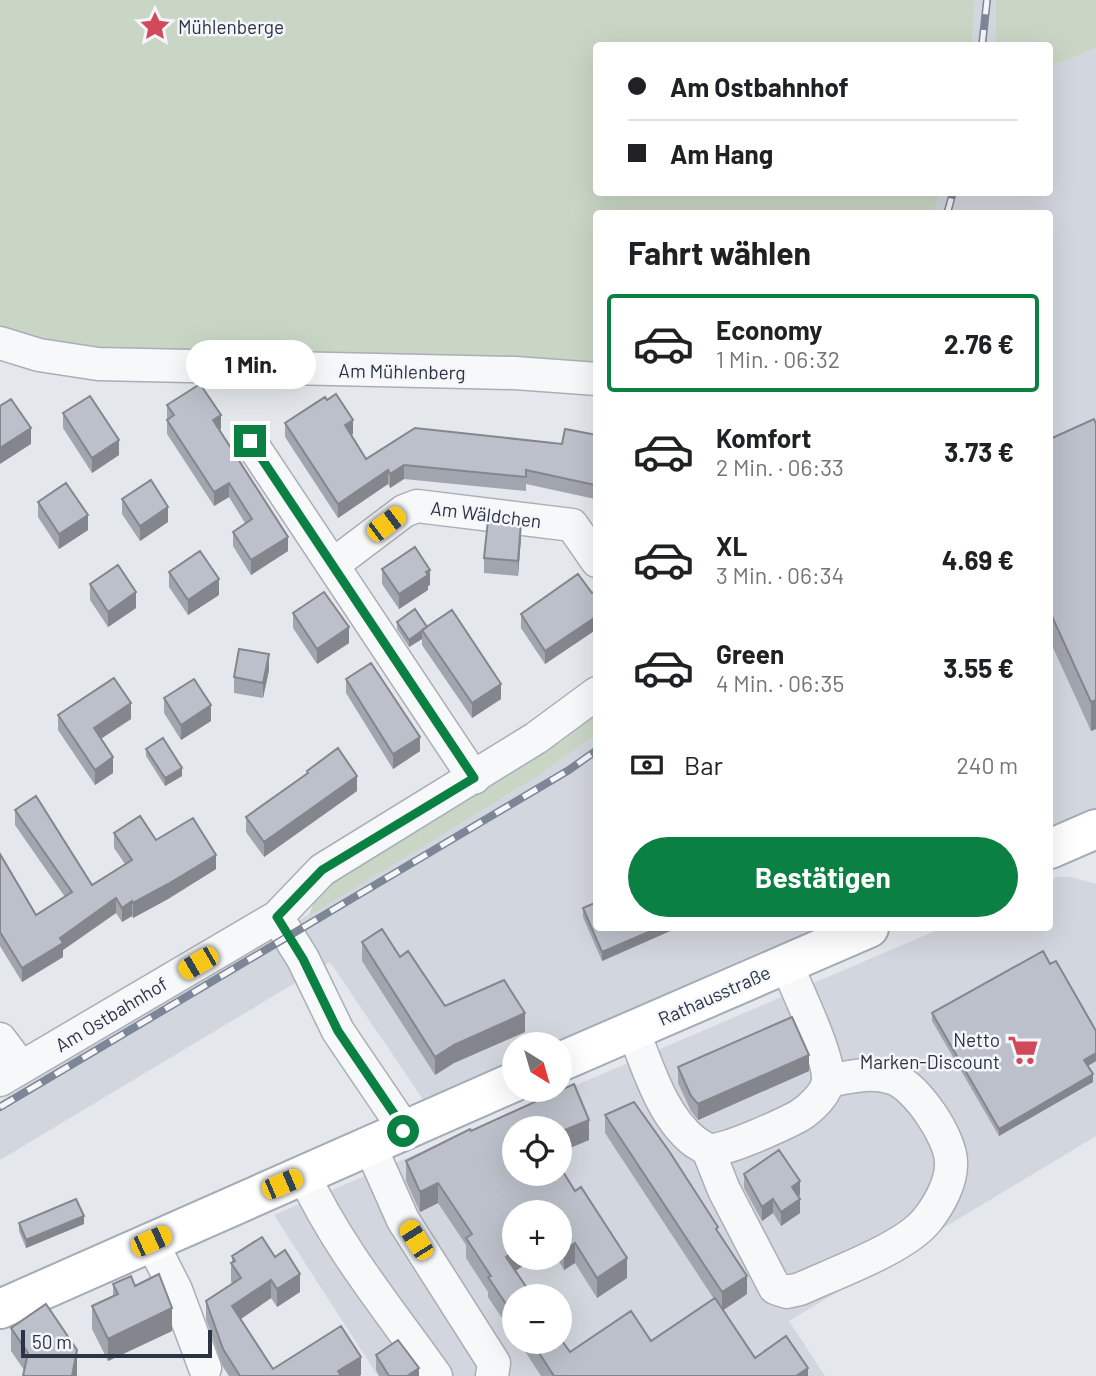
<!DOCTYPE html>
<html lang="de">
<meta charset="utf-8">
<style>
:root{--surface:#fff;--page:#f2f2f2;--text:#202124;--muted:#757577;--line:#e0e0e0;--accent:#0b8043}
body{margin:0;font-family:Barlow,sans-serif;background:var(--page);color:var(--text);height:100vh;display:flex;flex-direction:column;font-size:26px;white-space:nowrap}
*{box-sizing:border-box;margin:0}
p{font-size:23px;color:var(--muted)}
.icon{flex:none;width:38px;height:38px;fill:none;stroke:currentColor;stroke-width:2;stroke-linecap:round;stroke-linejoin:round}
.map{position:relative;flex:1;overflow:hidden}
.panel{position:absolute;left:593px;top:210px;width:460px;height:721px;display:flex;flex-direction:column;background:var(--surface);border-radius:7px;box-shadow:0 7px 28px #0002}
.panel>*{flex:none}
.guide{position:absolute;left:593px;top:42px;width:460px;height:154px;border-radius:7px;box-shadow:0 7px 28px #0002;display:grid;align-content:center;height:154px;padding:0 35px;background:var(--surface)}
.needle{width:46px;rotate:143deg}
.fabs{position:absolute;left:502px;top:1032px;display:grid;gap:14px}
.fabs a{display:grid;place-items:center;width:70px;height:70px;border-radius:50%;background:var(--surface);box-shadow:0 7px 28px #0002;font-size:35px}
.scale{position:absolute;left:21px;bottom:18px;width:191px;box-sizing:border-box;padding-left:7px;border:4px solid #2b3445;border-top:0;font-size:19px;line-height:24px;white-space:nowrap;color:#2b3445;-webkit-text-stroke:5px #f4f6f9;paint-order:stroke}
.end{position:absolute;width:32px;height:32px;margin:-16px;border:9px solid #0b8043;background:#fff;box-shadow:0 0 0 4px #fff}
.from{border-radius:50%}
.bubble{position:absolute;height:49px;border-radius:24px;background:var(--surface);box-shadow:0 7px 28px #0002;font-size:23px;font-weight:700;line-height:49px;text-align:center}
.car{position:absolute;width:21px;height:42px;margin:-21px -10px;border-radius:9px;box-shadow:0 0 5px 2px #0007;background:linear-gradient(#f5c518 24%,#345 0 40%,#f5c518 0 76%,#345 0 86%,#f5c518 0)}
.guide b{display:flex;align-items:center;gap:24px;height:66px;font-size:26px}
.guide b+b{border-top:2px solid var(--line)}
.guide i{width:18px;height:18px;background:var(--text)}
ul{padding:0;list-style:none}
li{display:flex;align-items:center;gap:21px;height:98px;margin:0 14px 10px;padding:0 21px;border:4px solid transparent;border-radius:7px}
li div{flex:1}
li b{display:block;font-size:26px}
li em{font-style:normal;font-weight:700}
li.active{border-color:var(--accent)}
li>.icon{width:63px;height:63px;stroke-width:1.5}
h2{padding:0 35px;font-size:32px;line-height:84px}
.pay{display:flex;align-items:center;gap:18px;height:77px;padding:0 35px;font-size:26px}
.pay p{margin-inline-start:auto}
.action{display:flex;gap:14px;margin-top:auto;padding:14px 35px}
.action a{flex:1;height:80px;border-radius:42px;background:var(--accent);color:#fff;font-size:28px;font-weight:700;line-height:80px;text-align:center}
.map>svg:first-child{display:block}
.built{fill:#d2d6de;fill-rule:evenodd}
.green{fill:#c9d6c5}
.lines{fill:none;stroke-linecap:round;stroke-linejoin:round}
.minor-casing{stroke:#a9aeb7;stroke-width:35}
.major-casing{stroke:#a3abb8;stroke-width:42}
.minor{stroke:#f7f8fa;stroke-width:32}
.major{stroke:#fff;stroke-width:38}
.rail-casing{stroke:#7d8696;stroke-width:8}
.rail{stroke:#f4f6f9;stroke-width:5;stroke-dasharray:16;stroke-linecap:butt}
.wall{fill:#a1a5ae}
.shaded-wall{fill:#83868d}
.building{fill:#bbc0ca;stroke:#83868d;stroke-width:2}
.route{stroke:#0b8043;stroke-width:9}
.labels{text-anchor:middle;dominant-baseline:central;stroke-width:5;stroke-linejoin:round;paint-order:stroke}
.poi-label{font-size:19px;fill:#2b3445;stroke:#f4f6f9;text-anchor:start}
.street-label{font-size:19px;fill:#2b3445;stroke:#f4f6f9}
</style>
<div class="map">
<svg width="1096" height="1376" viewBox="0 0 1096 1376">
<rect width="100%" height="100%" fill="#e4e7ec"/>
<path class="built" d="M 975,0 L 996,0 L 996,45 L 972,46 Z
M 1096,48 L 1096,817 L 1050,838 L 1050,214 L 934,214 L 940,193 L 1050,192 L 1050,67 Z
M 597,734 L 597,928 L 845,928 L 560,1045 L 514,1045 L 514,1064 L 424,1101 L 330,962 L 0,1160 L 0,1101 L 538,776 Z
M 1057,877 L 1071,877 L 1096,884 L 1096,1136 L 789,1321 L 825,1376 L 378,1376 L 274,1215 L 942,928 L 1050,928 L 1050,881 ZM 514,1129 L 560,1129 L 560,1174 L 514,1174 ZM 514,1213 L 560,1213 L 560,1258 L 514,1258 ZM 514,1297 L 560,1297 L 560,1342 L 514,1342 Z"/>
<path class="green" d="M 0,0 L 975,0 L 972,45 L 597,46 L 597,192 L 940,193 L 934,213 L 597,214 L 597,372 L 94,355 L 0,331 Z
M 996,0 L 1096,0 L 1096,48 L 1050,67 L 1050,46 L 996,45 Z
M 597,706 L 597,734 L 538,776 L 309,916 L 317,892 Z"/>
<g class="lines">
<g class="minor-casing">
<path id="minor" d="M 0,343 L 39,355 L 98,364 L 515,373 L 597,379
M 250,441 L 474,778
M 334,564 L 404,511 L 417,506 L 572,525 L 597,561
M 277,917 L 303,959 L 338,1031 L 397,1118 L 403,1131
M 633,1030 C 648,1067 662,1117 695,1142 C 699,1144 705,1149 709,1150 C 724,1152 784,1124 799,1116 C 810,1109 828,1093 828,1079 C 829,1055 796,988 786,963
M 0,1039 L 21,1067
M 0,1080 L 277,917 L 322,870 L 536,738 L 597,693
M 370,1146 L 403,1220 L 494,1363 L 492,1376
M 708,1150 L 724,1190 L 775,1288 L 787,1292 L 800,1289 C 835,1273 905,1248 927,1220 C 939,1205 952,1182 951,1162 C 951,1138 916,1085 892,1078 C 870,1071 850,1077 828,1081
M 304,1175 C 337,1247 390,1311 436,1376
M 151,1241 L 176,1290 L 205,1368"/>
</g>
<g class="major-casing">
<path id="major" d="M 1050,849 L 1096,829
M 560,1062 L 869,928
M 0,1309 L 514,1082"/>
</g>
<use href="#minor" class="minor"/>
<use href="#major" class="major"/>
<g class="rail-casing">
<path id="rail" d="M 982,46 L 987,0
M 947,214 L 953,192
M 0,1107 L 569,770 L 597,750"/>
</g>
<use href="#rail" class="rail"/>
</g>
<path class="wall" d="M 167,405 L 221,429 L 219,430 L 288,551 L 251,575 L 233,546 L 233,532 L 245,523 L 229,497 L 214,506 L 167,434 Z
M 63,413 L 119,455 L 92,473 L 63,428 Z
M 285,423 L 353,434 L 351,435 L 366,459 L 562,444 L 597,435 L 595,499 L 526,484 L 526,491 L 404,479 L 390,488 L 388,484 L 338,518 L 285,437 Z
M 1096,424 L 1096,729 L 1091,731 L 1050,641 L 1050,439 Z
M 122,499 L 168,522 L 140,541 L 122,514 Z
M 38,502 L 88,530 L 59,549 L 38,517 Z
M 521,538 L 518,576 L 484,573 L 484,558 Z
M 382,569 L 430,585 L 428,586 L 428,590 L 399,609 L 382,584 Z
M 169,572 L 219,595 L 188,615 L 169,587 Z
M 90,584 L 136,608 L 108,627 L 90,600 Z
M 597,590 L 597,629 L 545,664 L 521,628 L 521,614 L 592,593 Z
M 293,613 L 349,643 L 317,664 L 293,628 Z
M 397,622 L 427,626 L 501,699 L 472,718 L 422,645 L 422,639 L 409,647 L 397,629 Z
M 269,670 L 263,698 L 234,693 L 234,677 Z
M 346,679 L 420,751 L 393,769 L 346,693 Z
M 164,698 L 211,721 L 181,740 L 164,713 Z
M 58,715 L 131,719 L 101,739 L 113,773 L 95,785 L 58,730 Z
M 146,749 L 182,776 L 165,786 L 146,756 Z
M 307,771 L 357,791 L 264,857 L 246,832 L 246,817 L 307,774 Z
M 15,810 L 92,885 L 125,864 L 114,848 L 114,833 L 156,840 L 216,869 L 168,899 L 133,918 L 132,916 L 122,922 L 116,913 L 63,950 L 63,957 L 22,982 L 0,946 L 0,854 L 36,915 L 65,897 L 15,825 Z
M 583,908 L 677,928 L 602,961 L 583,917 Z
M 362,942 L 400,957 L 445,1006 L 525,1032 L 454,1063 L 435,1075 L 362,961 Z
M 1050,964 L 1096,1031 L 1096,1061 L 1088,1066 L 1093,1082 L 999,1136 L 932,1021 L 932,1013 Z
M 678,1067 L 809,1071 L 698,1120 L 691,1111 L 678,1083 Z
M 574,1084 L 589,1120 L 589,1140 L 560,1152 L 560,1129 L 514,1129 L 514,1174 L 560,1174 L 560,1167 L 575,1191 L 581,1187 L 627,1258 L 627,1278 L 597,1298 L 575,1263 L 564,1270 L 557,1258 L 560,1258 L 560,1213 L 514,1213 L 514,1258 L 535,1258 L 515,1271 L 533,1297 L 514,1297 L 514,1336 L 488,1297 L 488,1292 L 466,1258 L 466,1245 L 438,1203 L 420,1212 L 406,1181 L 406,1161 L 470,1129 L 471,1131 Z
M 605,1115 L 718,1233 L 747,1294 L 723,1310 L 755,1358 L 808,1376 L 541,1376 L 519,1342 L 560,1342 L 570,1352 L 651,1341 L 714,1299 L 605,1133 Z
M 744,1174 L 800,1195 L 798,1196 L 800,1213 L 781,1226 L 773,1213 L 762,1221 L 744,1188 Z
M 19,1223 L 84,1224 L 26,1248 L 19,1231 Z
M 232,1256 L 275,1257 L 300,1292 L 277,1307 L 271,1298 L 241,1319 L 273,1369 L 361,1375 L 359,1376 L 229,1376 L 223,1367 L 206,1319 L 206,1301 L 232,1284 L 231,1281 L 231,1263 L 232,1262 Z
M 113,1284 L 172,1331 L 108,1361 L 92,1329 L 92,1306 L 113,1296 Z
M 11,1328 L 77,1372 L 77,1376 L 23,1376 L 24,1370 L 11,1351 Z
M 376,1355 L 419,1376 L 379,1376 L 376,1370 Z"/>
<path class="shaded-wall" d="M 221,415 L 221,429 L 213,435 L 213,420 Z
M 353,420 L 353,434 L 345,439 L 345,425 Z
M 31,428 L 31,444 L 0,464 L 0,448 Z
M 119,440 L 119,455 L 92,473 L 92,458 Z
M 404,465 L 404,479 L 390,488 L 390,474 Z
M 388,470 L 388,484 L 338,518 L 338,504 Z
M 597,475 L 597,489 L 595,499 L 595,485 Z
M 229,483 L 229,497 L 214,506 L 214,492 Z
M 168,507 L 168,522 L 140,541 L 140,526 Z
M 88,515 L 88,530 L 59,549 L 59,534 Z
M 521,523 L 521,538 L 518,576 L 518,561 Z
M 288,537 L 288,551 L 251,575 L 251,560 Z
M 430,570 L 430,585 L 428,586 L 428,590 L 399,609 L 399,594 Z
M 219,579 L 219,595 L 188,615 L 188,600 Z
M 136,592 L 136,608 L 108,627 L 108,612 Z
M 597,616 L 597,629 L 545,664 L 545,651 Z
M 349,627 L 349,643 L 317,664 L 317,649 Z
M 422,631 L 422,639 L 409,647 L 409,640 Z
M 269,654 L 269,670 L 263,698 L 263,683 Z
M 501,684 L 501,699 L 472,718 L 472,703 Z
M 1096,700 L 1096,729 L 1091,731 L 1091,702 Z
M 131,703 L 131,719 L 94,743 L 94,728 Z
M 211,705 L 211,721 L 181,740 L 181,725 Z
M 420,737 L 420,751 L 393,769 L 393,754 Z
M 113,757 L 113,773 L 95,785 L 95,770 Z
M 182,768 L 182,776 L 165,786 L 165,778 Z
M 357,776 L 357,791 L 264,857 L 264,842 Z
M 216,855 L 216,869 L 168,899 L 133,918 L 133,903 Z
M 116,898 L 116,913 L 63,950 L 63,957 L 22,982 L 22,968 L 60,938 Z
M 132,901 L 132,916 L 122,922 L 122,908 Z
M 658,928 L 677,928 L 602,961 L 602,952 Z
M 525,1013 L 525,1032 L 454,1063 L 435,1075 L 435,1057 L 454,1045 Z
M 1096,1053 L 1096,1061 L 1084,1068 L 1084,1060 Z
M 809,1055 L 809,1071 L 698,1120 L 698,1104 Z
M 1093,1074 L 1093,1082 L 999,1136 L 999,1129 Z
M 589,1120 L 589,1140 L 560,1152 L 560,1132 Z
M 800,1181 L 800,1195 L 792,1201 L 792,1187 Z
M 438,1183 L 438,1203 L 420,1212 L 420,1192 Z
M 773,1199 L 773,1213 L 762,1221 L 762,1207 Z
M 800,1199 L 800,1213 L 781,1226 L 781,1212 Z
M 84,1216 L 84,1224 L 26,1248 L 26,1240 Z
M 575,1243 L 575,1263 L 564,1270 L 564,1250 Z
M 514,1251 L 514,1258 L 535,1258 L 506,1277 L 506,1257 Z
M 627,1258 L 627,1278 L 597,1298 L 597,1278 Z
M 300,1274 L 300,1292 L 277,1307 L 277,1289 Z
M 747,1276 L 747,1294 L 722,1311 L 722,1292 Z
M 271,1280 L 271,1298 L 232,1325 L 232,1306 Z
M 172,1308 L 172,1331 L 108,1361 L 108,1339 Z
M 77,1350 L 77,1376 L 72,1376 Z
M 361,1357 L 361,1375 L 359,1376 L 338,1376 L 338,1371 Z
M 419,1368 L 419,1376 L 407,1376 Z
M 808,1368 L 808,1376 L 796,1376 Z"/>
<path class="building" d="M 200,384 L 221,415 L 213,420 L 288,537 L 251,560 L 233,532 L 252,519 L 229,483 L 214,492 L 167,420 L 174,415 L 167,405 Z
M 336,394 L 353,420 L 345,425 L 366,459 L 415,428 L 562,444 L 565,429 L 597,435 L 597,475 L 595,485 L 526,470 L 526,477 L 404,465 L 390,474 L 388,470 L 338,504 L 285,423 L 325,397 L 327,400 Z
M 90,396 L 119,440 L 92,458 L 63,413 Z
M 11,399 L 31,428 L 0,448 L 0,406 Z
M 1094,419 L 1096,424 L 1096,700 L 1091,702 L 1050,612 L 1050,439 Z
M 151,480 L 168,507 L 140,526 L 122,499 Z
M 66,483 L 88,515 L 59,534 L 38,502 Z
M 488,520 L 521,523 L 518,561 L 484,558 Z
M 415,547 L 430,570 L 426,572 L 428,575 L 399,594 L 382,569 Z
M 200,551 L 219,579 L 188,600 L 169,572 Z
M 118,565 L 136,592 L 108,612 L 90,584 Z
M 578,574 L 592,593 L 597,590 L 597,616 L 545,651 L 521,614 Z
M 324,592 L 349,627 L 317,649 L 293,613 Z
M 415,609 L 427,627 L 409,640 L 397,622 Z
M 452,610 L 501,684 L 472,703 L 422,630 Z
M 239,649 L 269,654 L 263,683 L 234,677 Z
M 371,663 L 420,737 L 393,754 L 346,679 Z
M 114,678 L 131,703 L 94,728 L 113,757 L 95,770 L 58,715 Z
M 194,679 L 211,705 L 181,725 L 164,698 Z
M 163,738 L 182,768 L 165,778 L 146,749 Z
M 338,748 L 357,776 L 264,842 L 246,817 L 308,773 L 307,771 Z
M 36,796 L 92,885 L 132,860 L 114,833 L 140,816 L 156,840 L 193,818 L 216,855 L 168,884 L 133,903 L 132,901 L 122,908 L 116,898 L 60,938 L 63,943 L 22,968 L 0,932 L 0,854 L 36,915 L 72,892 L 15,810 Z
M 597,902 L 597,928 L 658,928 L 602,952 L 583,908 Z
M 382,929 L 400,957 L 408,951 L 445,1006 L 504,980 L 525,1013 L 454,1045 L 435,1057 L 362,942 Z
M 1043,951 L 1050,964 L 1056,961 L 1096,1031 L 1096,1053 L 1084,1060 L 1093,1074 L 999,1129 L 932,1013 Z
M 792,1017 L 809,1055 L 698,1104 L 691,1096 L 678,1067 Z
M 574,1084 L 589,1120 L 560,1132 L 560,1129 L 514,1129 L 514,1174 L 560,1174 L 560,1167 L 575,1191 L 581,1187 L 627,1258 L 597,1278 L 575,1243 L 564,1250 L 560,1243 L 560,1213 L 514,1213 L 514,1251 L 506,1257 L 533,1297 L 514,1297 L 514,1316 L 488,1277 L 491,1276 L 466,1238 L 472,1234 L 438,1183 L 420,1192 L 406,1161 L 470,1129 L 471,1131 Z
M 634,1102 L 669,1151 L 718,1227 L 716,1229 L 747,1276 L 722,1292 L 605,1115 Z
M 779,1150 L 800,1181 L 792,1187 L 800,1199 L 781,1212 L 773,1199 L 762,1207 L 744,1174 Z
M 76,1199 L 84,1216 L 26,1240 L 19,1223 Z
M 262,1237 L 275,1257 L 285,1250 L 300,1274 L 277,1289 L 271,1280 L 232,1306 L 273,1369 L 341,1326 L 361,1357 L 338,1371 L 341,1376 L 240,1376 L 223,1349 L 206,1301 L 241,1278 L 231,1263 L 235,1261 L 232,1256 Z
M 159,1274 L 172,1308 L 108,1339 L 92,1306 L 118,1294 L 113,1284 L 131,1276 L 135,1286 Z
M 715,1298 L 755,1358 L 786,1336 L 808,1368 L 796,1376 L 554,1376 L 532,1342 L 560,1342 L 560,1338 L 570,1352 L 631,1311 L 651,1341 Z
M 46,1304 L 77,1350 L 72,1376 L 23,1376 L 28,1353 L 11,1328 Z
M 398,1340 L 419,1368 L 407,1376 L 389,1376 L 376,1355 Z"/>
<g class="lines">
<path class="route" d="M 250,441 L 474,778 L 322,870 L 277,917 L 303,959 L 338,1031 L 397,1118 L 403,1131"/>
</g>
<defs>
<g id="sight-bare" transform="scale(2.415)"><path d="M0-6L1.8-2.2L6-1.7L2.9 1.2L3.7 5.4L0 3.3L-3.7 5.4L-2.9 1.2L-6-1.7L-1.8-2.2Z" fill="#d1495b" stroke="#f4f6f9" stroke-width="2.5" paint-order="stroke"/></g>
<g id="supermarket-bare" transform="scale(2.415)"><path d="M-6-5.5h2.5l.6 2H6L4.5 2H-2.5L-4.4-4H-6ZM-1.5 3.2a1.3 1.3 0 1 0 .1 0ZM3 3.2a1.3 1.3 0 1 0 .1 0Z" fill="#d1495b" stroke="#f4f6f9" stroke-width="2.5" paint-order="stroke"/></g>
</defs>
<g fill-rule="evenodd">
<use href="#sight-bare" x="155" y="26"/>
<use href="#supermarket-bare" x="1023" y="1050"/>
</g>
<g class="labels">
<g class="poi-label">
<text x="178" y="26">Mühlenberge</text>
<text x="1000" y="1039" text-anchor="end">Netto<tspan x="1000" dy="22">Marken-Discount</tspan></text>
</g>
<g class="street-label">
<text transform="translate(402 371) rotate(1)">Am Mühlenberg</text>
<text transform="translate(486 514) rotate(7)">Am Wäldchen</text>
<text transform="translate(714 995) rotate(-24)">Rathausstraße</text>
<text transform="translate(111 1014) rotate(-31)">Am Ostbahnhof</text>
</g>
</g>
</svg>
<div class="fabs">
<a><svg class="needle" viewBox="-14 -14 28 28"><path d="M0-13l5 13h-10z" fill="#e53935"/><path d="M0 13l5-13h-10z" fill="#757577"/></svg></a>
<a><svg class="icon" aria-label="locate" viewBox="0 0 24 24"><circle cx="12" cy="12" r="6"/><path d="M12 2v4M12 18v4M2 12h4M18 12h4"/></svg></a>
<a>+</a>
<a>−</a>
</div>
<div class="scale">50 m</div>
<i class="end from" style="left:403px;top:1131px"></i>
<i class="end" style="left:250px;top:441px"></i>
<div class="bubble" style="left:186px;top:340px;width:130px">1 Min.</div>
<i class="car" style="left:386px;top:524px;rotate:53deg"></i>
<i class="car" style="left:198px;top:963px;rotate:240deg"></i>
<i class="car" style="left:282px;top:1184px;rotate:67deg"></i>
<i class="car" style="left:416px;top:1240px;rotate:328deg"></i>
<i class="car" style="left:151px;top:1241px;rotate:66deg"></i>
<div class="guide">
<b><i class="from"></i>Am Ostbahnhof</b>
<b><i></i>Am Hang</b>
</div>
<section class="panel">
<h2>Fahrt wählen</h2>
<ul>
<li class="active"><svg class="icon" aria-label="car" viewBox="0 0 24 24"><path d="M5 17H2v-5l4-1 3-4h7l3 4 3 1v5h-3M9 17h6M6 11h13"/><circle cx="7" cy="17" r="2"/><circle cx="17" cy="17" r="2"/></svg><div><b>Economy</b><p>1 Min. · 06:32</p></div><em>2.76 €</em></li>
<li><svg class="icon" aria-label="car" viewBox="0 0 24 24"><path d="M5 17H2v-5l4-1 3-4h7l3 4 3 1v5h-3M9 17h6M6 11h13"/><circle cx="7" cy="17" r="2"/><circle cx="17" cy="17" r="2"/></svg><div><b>Komfort</b><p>2 Min. · 06:33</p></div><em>3.73 €</em></li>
<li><svg class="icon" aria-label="car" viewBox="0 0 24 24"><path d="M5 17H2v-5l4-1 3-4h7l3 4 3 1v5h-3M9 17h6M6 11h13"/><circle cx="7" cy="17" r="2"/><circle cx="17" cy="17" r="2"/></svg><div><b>XL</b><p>3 Min. · 06:34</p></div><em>4.69 €</em></li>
<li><svg class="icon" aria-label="car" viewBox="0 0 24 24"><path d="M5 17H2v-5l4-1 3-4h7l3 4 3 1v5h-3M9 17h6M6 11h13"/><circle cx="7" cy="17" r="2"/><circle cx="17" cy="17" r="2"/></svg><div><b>Green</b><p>4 Min. · 06:35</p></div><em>3.55 €</em></li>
</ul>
<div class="pay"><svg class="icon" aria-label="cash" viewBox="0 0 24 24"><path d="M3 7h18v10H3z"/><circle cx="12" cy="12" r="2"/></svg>Bar<p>240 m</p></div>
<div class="action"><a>Bestätigen</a></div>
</section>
</div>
